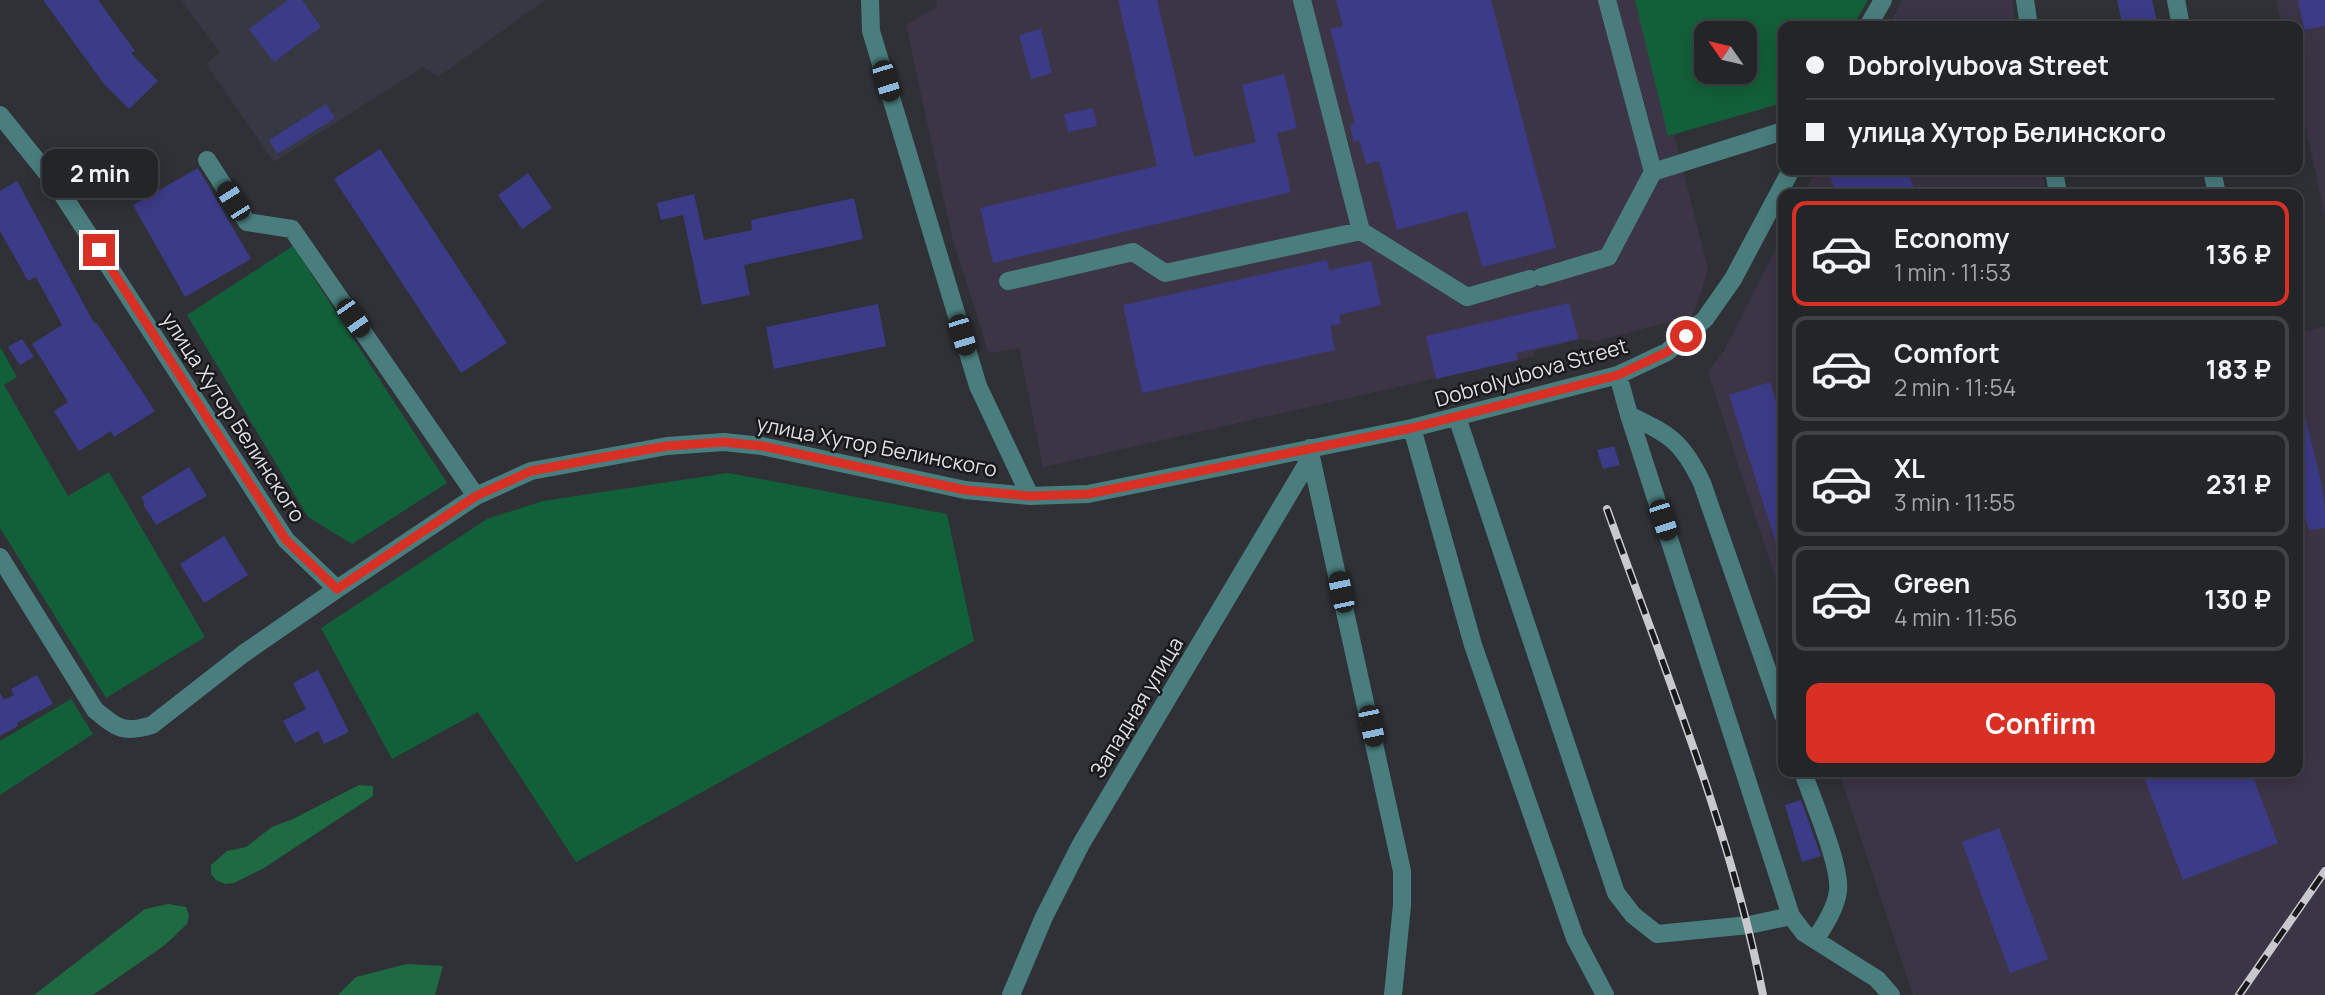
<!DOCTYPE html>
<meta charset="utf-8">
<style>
:root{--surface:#242528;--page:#303134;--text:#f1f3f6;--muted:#a3a5a8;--line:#414245;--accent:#d93025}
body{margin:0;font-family:Manrope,sans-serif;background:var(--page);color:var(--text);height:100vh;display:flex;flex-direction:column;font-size:26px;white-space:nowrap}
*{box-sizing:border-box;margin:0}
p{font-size:23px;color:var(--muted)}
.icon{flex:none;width:38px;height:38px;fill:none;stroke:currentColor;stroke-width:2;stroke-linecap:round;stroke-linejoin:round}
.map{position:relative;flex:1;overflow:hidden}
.details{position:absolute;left:1778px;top:189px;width:525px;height:588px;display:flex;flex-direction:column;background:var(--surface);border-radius:14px;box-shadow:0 4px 18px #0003,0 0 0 2px var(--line)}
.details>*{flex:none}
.guide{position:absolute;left:1778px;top:21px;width:525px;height:154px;border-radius:14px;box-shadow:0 4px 18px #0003,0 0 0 2px var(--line);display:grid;align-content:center;height:154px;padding:0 28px;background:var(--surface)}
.needle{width:46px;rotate:304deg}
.buttons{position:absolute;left:1694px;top:21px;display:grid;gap:14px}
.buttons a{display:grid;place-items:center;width:63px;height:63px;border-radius:14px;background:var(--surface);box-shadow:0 4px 18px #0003,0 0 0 2px var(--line);font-size:35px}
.end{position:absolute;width:32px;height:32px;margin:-16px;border:9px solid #d93025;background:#fff;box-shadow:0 0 0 4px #fff}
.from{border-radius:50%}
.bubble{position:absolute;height:49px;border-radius:14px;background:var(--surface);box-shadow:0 4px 18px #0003,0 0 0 2px var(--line);font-size:23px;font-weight:700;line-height:49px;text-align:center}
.car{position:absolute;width:21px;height:42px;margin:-21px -10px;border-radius:9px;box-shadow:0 0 5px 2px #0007;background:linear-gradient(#222 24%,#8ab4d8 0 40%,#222 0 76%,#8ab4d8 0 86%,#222 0)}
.guide b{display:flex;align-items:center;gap:24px;height:66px;font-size:26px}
.guide b+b{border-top:2px solid var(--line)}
.guide i{width:18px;height:18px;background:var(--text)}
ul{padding:12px 0 0;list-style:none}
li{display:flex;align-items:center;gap:21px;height:105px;margin:0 14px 10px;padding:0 14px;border:4px solid var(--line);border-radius:14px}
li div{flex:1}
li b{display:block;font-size:26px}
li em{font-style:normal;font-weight:700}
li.current{border-color:var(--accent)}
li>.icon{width:63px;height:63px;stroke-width:1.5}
.action{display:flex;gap:14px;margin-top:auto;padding:14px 28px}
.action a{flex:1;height:80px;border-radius:14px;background:var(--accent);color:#fff;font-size:28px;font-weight:700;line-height:80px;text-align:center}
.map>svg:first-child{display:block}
.built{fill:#363843}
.industrial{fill:#3c3546}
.green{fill:#126039;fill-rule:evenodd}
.forest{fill:#1e6a42}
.building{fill:#3c3b87}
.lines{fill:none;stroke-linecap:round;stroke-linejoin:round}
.minor{stroke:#4a7e7e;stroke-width:18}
.rail-casing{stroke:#c9c9cd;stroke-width:8}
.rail{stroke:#19191b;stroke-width:5;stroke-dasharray:16;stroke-linecap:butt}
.route{stroke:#d93025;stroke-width:9}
.labels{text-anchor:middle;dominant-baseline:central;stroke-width:5;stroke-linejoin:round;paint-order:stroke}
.street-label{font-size:21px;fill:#dfdfe3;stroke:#19191b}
</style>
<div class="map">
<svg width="2325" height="995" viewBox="0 0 2325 995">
<rect width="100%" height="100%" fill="#303136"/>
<path class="built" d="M 180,0 L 545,0 L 438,77 L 423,67 L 274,162 L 206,64 L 220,52 Z"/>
<path class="industrial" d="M 937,0 L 1636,0 L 1669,136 L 1674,135 L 1708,269 L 1693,316 L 1596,341 L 1579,339 L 1534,351 L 1535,356 L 1043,467 L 1019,348 L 989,353 L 952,237 L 906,25 L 937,6 Z
M 1902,0 L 2012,0 L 2016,26 L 1889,26 Z
M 2276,0 L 2325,0 L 2325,214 L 2298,94 L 2298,26 L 2282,26 Z
M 1816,170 L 2042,170 L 2046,194 L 1804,194 Z
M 1783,235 L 1783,601 L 1708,372 L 1724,351 Z
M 2325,327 L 2325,995 L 1913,995 L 1839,772 L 2298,772 L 2298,333 Z"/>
<path class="green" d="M 1635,0 L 1868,0 L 1853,26 L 1783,26 L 1783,103 L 1668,136 ZM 1745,33 L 1745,72 L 1706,72 L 1706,33 Z
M 293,246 L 447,483 L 352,544 L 308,517 L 187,315 Z
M 0,347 L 17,377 L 4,385 L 68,496 L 109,472 L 205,637 L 106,698 L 0,528 Z
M 728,473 L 947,514 L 974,641 L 576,862 L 478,712 L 392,759 L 321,628 L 487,519 L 543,501 Z
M 71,699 L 93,734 L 0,795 L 0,741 Z"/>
<path class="forest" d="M 359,785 L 373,786 L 373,796 L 264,868 L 234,883 L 225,884 L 216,880 L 211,874 L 211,865 L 227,851 L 246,847 L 272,827 L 293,819 Z
M 168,904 L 186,907 L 189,916 L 187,924 L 165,945 L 93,995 L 34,995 L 145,909 Z
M 407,964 L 443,966 L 435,995 L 338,995 L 356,977 Z"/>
<path class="building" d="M 43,0 L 98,0 L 135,51 L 131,53 L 158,81 L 129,109 L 104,84 Z
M 288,0 L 302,0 L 321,27 L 274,62 L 249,29 Z
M 1118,0 L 1157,0 L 1194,157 L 1256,142 L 1242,85 L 1284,74 L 1297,128 L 1277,133 L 1291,192 L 993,263 L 980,208 L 1157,166 Z
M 1336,0 L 1491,0 L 1556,248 L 1482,267 L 1467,211 L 1397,230 L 1379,161 L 1366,164 L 1359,140 L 1354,142 L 1350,125 L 1355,124 L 1330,29 L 1343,26 Z
M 2117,0 L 2152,0 L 2158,26 L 2123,26 Z
M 2298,0 L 2325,0 L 2325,26 L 2304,30 Z
M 1041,29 L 1052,73 L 1031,79 L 1019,35 Z
M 326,104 L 335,118 L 277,154 L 269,140 Z
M 1093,108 L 1097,126 L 1068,132 L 1064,114 Z
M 380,149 L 507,343 L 461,373 L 334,179 Z
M 198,168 L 251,259 L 185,297 L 133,205 Z
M 1838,170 L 1907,170 L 1916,194 L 1836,194 L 1829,173 Z
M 528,173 L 552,208 L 522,229 L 498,195 Z
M 17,181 L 94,323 L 96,322 L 155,411 L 114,437 L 111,431 L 79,451 L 54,411 L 68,402 L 32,344 L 62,325 L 36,277 L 28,281 L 0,231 L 0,191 Z
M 694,194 L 704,240 L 752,230 L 751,220 L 854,198 L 863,239 L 744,265 L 750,295 L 702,305 L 683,215 L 661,220 L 657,203 Z
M 1327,260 L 1329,270 L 1371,261 L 1381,305 L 1339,315 L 1341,324 L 1330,326 L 1335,350 L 1142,393 L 1123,305 Z
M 1569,303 L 1578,339 L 1516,353 L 1518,360 L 1436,379 L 1426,336 Z
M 878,304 L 886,346 L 774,369 L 766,327 Z
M 22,339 L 34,357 L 20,365 L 8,347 Z
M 1770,382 L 1783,423 L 1783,556 L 1780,556 L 1729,395 Z
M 2298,412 L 2304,412 L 2320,477 L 2325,504 L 2325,528 L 2309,530 L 2302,508 L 2298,485 Z
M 1614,446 L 1620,465 L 1603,469 L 1597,450 Z
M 189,467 L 207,496 L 156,525 L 143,504 L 145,503 L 141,497 Z
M 224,536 L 248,575 L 204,603 L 180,564 Z
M 318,670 L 349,732 L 324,744 L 318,731 L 295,743 L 283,721 L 306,709 L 293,683 Z
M 37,675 L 53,704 L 17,723 L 18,726 L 0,736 L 0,693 L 4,700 L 14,695 L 11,689 Z
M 2142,772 L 2251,772 L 2278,843 L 2183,880 Z
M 1801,800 L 1821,856 L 1802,862 L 1785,805 Z
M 1999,828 L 2048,959 L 2010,973 L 1962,842 Z"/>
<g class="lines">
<path class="minor" d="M 870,0 L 871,31 L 978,386 L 1030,496
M 1302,0 L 1361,231 L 1467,297 L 1530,279
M 1607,0 L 1653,172 L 1783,131
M 2025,0 L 2029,26
M 2176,0 L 2181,26
M 1868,26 L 1883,0
M 0,115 L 55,183 L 286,540 L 337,589 L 476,496 L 531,471 L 667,446 L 724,442 L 762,446 L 965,490 L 1030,496 L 1088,494 L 1412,428 L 1618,375 L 1667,352 L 1705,319 L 1733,279 L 1791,170
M 207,160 L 247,222 L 292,229 L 476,496
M 2054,170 L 2058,194
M 2212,170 L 2217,194
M 1541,277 L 1608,257 L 1653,172
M 1008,281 L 1133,252 L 1165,273 L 1361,231
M 1618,375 L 1629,415 C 1670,435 1682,441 1702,483 L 1783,715
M 1629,415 L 1791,916 L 1804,933 L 1877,979 L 1891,995
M 1457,417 L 1616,893 L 1633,915 L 1657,934 L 1749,925 L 1791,916
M 1412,428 L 1473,645 L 1575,938 L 1605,995
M 1311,457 L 1402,871 L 1402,905 L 1393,995
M 0,557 L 95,710 C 117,728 123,734 152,725 L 243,654 L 337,589
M 1803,772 C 1812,799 1841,865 1838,891 C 1836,908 1824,926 1815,940
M 1011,995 L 1044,917 L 1081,844 L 1311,457 L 1310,448"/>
<g class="rail-casing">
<path id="rail" d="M 1607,509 C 1664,669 1730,828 1763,995
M 2239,995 L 2325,871"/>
</g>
<use href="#rail" class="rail"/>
</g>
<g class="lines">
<path class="route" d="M 99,250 L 286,540 L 337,589 L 476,496 L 531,471 L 594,459 L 667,446 L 724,442 L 762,446 L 965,490 L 1030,496 L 1088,494 L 1412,428 L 1618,375 L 1667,352 L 1686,336"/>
</g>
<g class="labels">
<g class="street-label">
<text transform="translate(1531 372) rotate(-16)">Dobrolyubova Street</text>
<text transform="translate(234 417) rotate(57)">улица Хутор Белинского</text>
<text transform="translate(877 446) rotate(11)">улица Хутор Белинского</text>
<text transform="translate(1136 707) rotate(-59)">Западная улица</text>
</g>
</g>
</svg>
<div class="buttons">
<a><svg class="needle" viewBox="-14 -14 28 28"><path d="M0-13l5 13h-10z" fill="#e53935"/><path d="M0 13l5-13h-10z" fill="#a3a5a8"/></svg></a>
</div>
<i class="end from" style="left:1686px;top:336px"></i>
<i class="end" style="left:99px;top:250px"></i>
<div class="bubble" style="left:42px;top:149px;width:116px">2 min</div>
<i class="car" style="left:886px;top:81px;rotate:163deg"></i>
<i class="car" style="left:233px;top:201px;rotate:328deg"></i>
<i class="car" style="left:353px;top:318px;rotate:145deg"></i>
<i class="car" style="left:962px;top:335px;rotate:163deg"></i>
<i class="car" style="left:1663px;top:520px;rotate:162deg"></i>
<i class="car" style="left:1341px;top:592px;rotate:348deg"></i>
<i class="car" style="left:1371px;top:726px;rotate:168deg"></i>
<div class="guide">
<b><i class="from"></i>Dobrolyubova Street</b>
<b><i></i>улица Хутор Белинского</b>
</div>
<section class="details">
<ul>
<li class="current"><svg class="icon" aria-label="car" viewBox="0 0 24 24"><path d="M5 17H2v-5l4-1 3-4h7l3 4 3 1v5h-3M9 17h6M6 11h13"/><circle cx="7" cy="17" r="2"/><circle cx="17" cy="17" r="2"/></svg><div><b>Economy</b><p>1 min · 11:53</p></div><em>136 ₽</em></li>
<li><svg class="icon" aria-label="car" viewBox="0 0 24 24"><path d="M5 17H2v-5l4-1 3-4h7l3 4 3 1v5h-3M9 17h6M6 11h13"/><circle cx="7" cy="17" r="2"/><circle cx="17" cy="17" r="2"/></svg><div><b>Comfort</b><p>2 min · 11:54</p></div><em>183 ₽</em></li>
<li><svg class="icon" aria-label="car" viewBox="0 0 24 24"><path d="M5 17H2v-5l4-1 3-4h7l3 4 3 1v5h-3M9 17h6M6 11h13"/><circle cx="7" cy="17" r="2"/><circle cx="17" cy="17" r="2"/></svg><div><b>XL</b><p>3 min · 11:55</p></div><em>231 ₽</em></li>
<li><svg class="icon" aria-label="car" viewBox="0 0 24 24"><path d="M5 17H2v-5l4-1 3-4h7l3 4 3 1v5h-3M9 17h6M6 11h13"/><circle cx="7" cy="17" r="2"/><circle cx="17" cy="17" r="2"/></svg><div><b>Green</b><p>4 min · 11:56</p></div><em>130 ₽</em></li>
</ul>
<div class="action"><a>Confirm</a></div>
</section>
</div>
